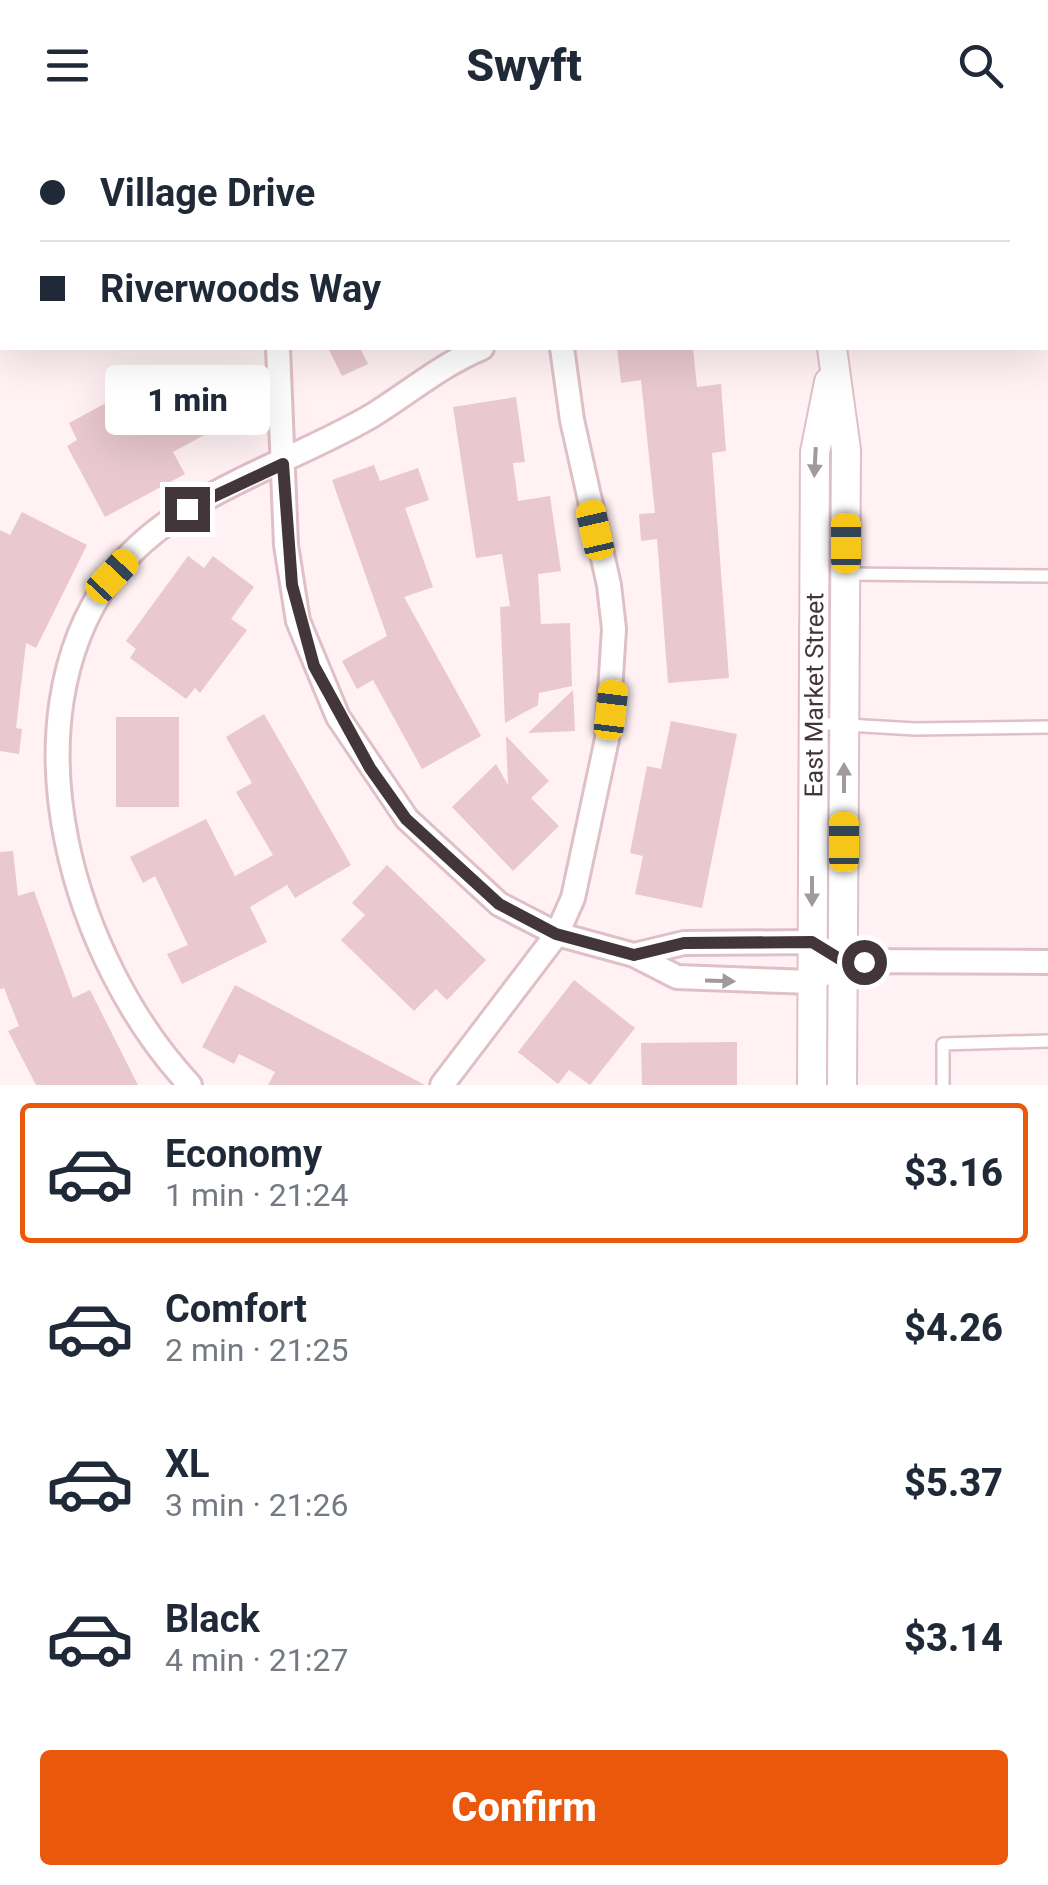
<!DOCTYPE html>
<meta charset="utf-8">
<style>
:root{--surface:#fff;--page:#f6f6f7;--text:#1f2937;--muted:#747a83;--line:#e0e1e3;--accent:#ea580c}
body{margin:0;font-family:Roboto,sans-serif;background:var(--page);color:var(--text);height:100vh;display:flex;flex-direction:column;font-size:38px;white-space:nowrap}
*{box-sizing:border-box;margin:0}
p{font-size:32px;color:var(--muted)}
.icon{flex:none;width:55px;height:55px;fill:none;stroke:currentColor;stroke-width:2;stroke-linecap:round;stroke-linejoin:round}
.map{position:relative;height:955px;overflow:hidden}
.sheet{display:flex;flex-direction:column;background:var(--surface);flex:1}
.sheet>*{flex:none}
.banner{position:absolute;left:0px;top:0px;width:1050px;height:220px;box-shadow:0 10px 40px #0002;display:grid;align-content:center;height:220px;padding:0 40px;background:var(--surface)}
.end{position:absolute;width:45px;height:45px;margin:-22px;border:12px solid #43363a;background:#fff;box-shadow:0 0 0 5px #fff}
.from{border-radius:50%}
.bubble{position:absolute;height:70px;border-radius:10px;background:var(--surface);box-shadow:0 10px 40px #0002;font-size:32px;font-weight:800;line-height:70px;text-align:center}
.car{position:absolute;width:30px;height:60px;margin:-30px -15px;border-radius:12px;box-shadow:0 0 8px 2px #0007;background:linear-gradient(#f5c518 24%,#345 0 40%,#f5c518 0 76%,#345 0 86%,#f5c518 0)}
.banner b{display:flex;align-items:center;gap:35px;height:95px;font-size:38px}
.banner b+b{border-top:2px solid var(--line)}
.banner i{width:25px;height:25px;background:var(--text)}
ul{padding:18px 0 0;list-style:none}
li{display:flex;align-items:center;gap:30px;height:140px;margin:0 20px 15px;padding:0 20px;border:5px solid transparent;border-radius:10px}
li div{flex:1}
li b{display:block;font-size:38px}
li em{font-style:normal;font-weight:800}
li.current{border-color:var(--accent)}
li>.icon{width:90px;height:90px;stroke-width:1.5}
.cta{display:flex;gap:20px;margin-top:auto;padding:20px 40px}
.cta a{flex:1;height:115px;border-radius:10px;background:var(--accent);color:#fff;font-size:40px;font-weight:800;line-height:115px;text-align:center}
header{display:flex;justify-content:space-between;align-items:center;height:130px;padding:0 40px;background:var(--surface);font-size:45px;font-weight:800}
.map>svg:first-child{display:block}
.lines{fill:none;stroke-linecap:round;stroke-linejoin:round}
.stream{stroke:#df7c99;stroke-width:8}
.building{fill:#e9c8d0}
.service-casing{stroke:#e0c0c7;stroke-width:16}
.minor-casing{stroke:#e0c0c7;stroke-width:28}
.tertiary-casing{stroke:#e0c0c7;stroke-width:32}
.service{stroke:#fff;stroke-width:11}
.minor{stroke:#fff;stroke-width:22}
.tertiary{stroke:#fff;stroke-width:28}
.oneway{fill:#a19a9c}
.route{stroke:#43363a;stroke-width:12}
.labels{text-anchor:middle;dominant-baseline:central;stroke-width:8;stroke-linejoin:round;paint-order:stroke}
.street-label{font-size:25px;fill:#43363a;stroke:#fff}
</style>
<header><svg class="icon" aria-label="menu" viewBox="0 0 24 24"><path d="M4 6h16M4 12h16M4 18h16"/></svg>Swyft<svg class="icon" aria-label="search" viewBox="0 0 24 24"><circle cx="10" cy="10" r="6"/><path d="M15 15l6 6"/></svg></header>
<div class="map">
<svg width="1048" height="955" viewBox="0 0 1048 955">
<rect width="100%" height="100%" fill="#fff1f4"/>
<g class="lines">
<path class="stream" d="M 415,2 L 416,0"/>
</g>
<path class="building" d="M 328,218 L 360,218 L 368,234 L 342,246 Z
M 617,218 L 693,218 L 697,257 L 721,254 L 726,321 L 712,323 L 729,548 L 668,553 L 657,409 L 641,411 L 639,384 L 655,383 L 641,250 L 621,253 Z
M 171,242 L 184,266 L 199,258 L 219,297 L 173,322 L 185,344 L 105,387 L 67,316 L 77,310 L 69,293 L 106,273 L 113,285 L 143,268 L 143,257 Z
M 516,267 L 525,332 L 513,333 L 518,371 L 550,366 L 561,441 L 538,444 L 541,494 L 570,493 L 572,556 L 539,563 L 538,575 L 505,593 L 500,477 L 510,476 L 502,424 L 476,428 L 453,277 Z
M 374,335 L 380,351 L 418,338 L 429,370 L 405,378 L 433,457 L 404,467 L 481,606 L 422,639 L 373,550 L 357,559 L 342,531 L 387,506 L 332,350 Z
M 22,382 L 87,415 L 36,518 L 26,513 L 16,598 L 22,599 L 19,624 L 0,621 L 0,400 L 10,405 Z
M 188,426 L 204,438 L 213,426 L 254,457 L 231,489 L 247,500 L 200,563 L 195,558 L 186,569 L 130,528 L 136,519 L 126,511 Z
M 573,560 L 575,601 L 528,603 Z
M 264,584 L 351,735 L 295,768 L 287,755 L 250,777 L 267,812 L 182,854 L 167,824 L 188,815 L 155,746 L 143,753 L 130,727 L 206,689 L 235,746 L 273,725 L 236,662 L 252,653 L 226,607 Z
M 116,587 L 179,587 L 179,677 L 116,677 Z
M 671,591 L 737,604 L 702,778 L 635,764 L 643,726 L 630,723 L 647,636 L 661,639 Z
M 506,606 L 549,651 L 531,668 L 559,696 L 513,741 L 452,677 L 496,634 L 508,655 Z
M 13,721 L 18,766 L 34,761 L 73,868 L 90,860 L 138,955 L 36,955 L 8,901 L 19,896 L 4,858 L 0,859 L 0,722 Z
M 387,735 L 486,830 L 447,870 L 436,859 L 414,881 L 341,810 L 365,785 L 352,773 Z
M 574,850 L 635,898 L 590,955 L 569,940 L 558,954 L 518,922 Z
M 235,855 L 425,955 L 268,955 L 275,942 L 239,924 L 234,934 L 202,917 Z
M 737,912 L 737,955 L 642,955 L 641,913 Z"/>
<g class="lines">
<g class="service-casing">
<path id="service" d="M 1021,2 L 1021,0
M 847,444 L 1048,446
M 813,593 L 915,599 L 1048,597
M 943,955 L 943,914 L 1048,911"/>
</g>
<g class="minor-casing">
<path id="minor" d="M 254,0 L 255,2
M 278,218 L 286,415 L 298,491 L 338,587 L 407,689 L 499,774 L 557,804 L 634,825 L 677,847 L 812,852 L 843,831
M 634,825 L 684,813 L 812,812 L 826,821
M 843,831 L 1048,832
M 190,955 C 74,831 3,596 111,447 C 169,366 289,335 373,285 C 410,262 441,235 482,218
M 442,955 L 557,804 L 573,768 L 607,609 L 614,499 L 609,455 L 572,290 L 562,218"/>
</g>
<g class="tertiary-casing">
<g id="tertiary">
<path d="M 832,0 L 832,2"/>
<path d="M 832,218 L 846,320 L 842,955"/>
<path id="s1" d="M 812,955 L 815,322 L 829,252"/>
</g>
</g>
<use href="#service" class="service"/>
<use href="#minor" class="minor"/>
<use href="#tertiary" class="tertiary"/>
</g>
<defs><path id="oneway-solid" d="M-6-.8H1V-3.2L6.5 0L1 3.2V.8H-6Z" transform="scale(2.5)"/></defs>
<g class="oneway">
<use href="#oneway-solid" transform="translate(815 332) rotate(93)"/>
<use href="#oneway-solid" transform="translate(844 648) rotate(-90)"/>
<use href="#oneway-solid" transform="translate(812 761) rotate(90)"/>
<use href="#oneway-solid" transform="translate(720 851) rotate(2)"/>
</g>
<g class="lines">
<path class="route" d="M 187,379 L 283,334 L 292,455 L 314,536 L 370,638 L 406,689 L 499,774 L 556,804 L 634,825 L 684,813 L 812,812 L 843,831 L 864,832"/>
</g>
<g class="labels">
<g class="street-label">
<text stroke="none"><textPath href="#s1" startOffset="390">East Market Street</textPath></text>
</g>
</g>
</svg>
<i class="end from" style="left:864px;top:832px"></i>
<i class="end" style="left:187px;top:379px"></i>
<div class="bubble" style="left:105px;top:235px;width:165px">1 min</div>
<i class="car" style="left:595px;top:400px;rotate:347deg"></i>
<i class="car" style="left:846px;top:413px;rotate:0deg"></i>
<i class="car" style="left:112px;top:446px;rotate:43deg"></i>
<i class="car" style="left:611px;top:580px;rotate:7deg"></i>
<i class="car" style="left:844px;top:712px;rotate:0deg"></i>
<div class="banner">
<b><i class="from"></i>Village Drive</b>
<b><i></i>Riverwoods Way</b>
</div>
</div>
<section class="sheet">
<ul>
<li class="current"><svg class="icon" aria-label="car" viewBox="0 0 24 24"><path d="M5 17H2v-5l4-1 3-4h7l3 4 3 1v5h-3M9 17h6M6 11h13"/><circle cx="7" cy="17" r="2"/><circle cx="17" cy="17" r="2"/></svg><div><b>Economy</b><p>1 min · 21:24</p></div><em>$3.16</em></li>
<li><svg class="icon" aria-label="car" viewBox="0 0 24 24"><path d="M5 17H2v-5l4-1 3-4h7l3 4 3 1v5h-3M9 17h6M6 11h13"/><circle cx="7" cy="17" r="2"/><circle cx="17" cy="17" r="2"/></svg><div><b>Comfort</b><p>2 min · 21:25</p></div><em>$4.26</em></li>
<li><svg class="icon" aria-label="car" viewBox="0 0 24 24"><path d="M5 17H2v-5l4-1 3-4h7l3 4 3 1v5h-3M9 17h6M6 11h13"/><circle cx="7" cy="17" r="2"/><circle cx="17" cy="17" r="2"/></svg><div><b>XL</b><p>3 min · 21:26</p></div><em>$5.37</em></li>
<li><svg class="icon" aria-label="car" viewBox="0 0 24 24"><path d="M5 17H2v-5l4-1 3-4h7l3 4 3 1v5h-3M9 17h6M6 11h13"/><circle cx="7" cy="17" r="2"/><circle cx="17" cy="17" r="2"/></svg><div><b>Black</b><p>4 min · 21:27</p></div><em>$3.14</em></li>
</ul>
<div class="cta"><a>Confirm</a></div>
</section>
